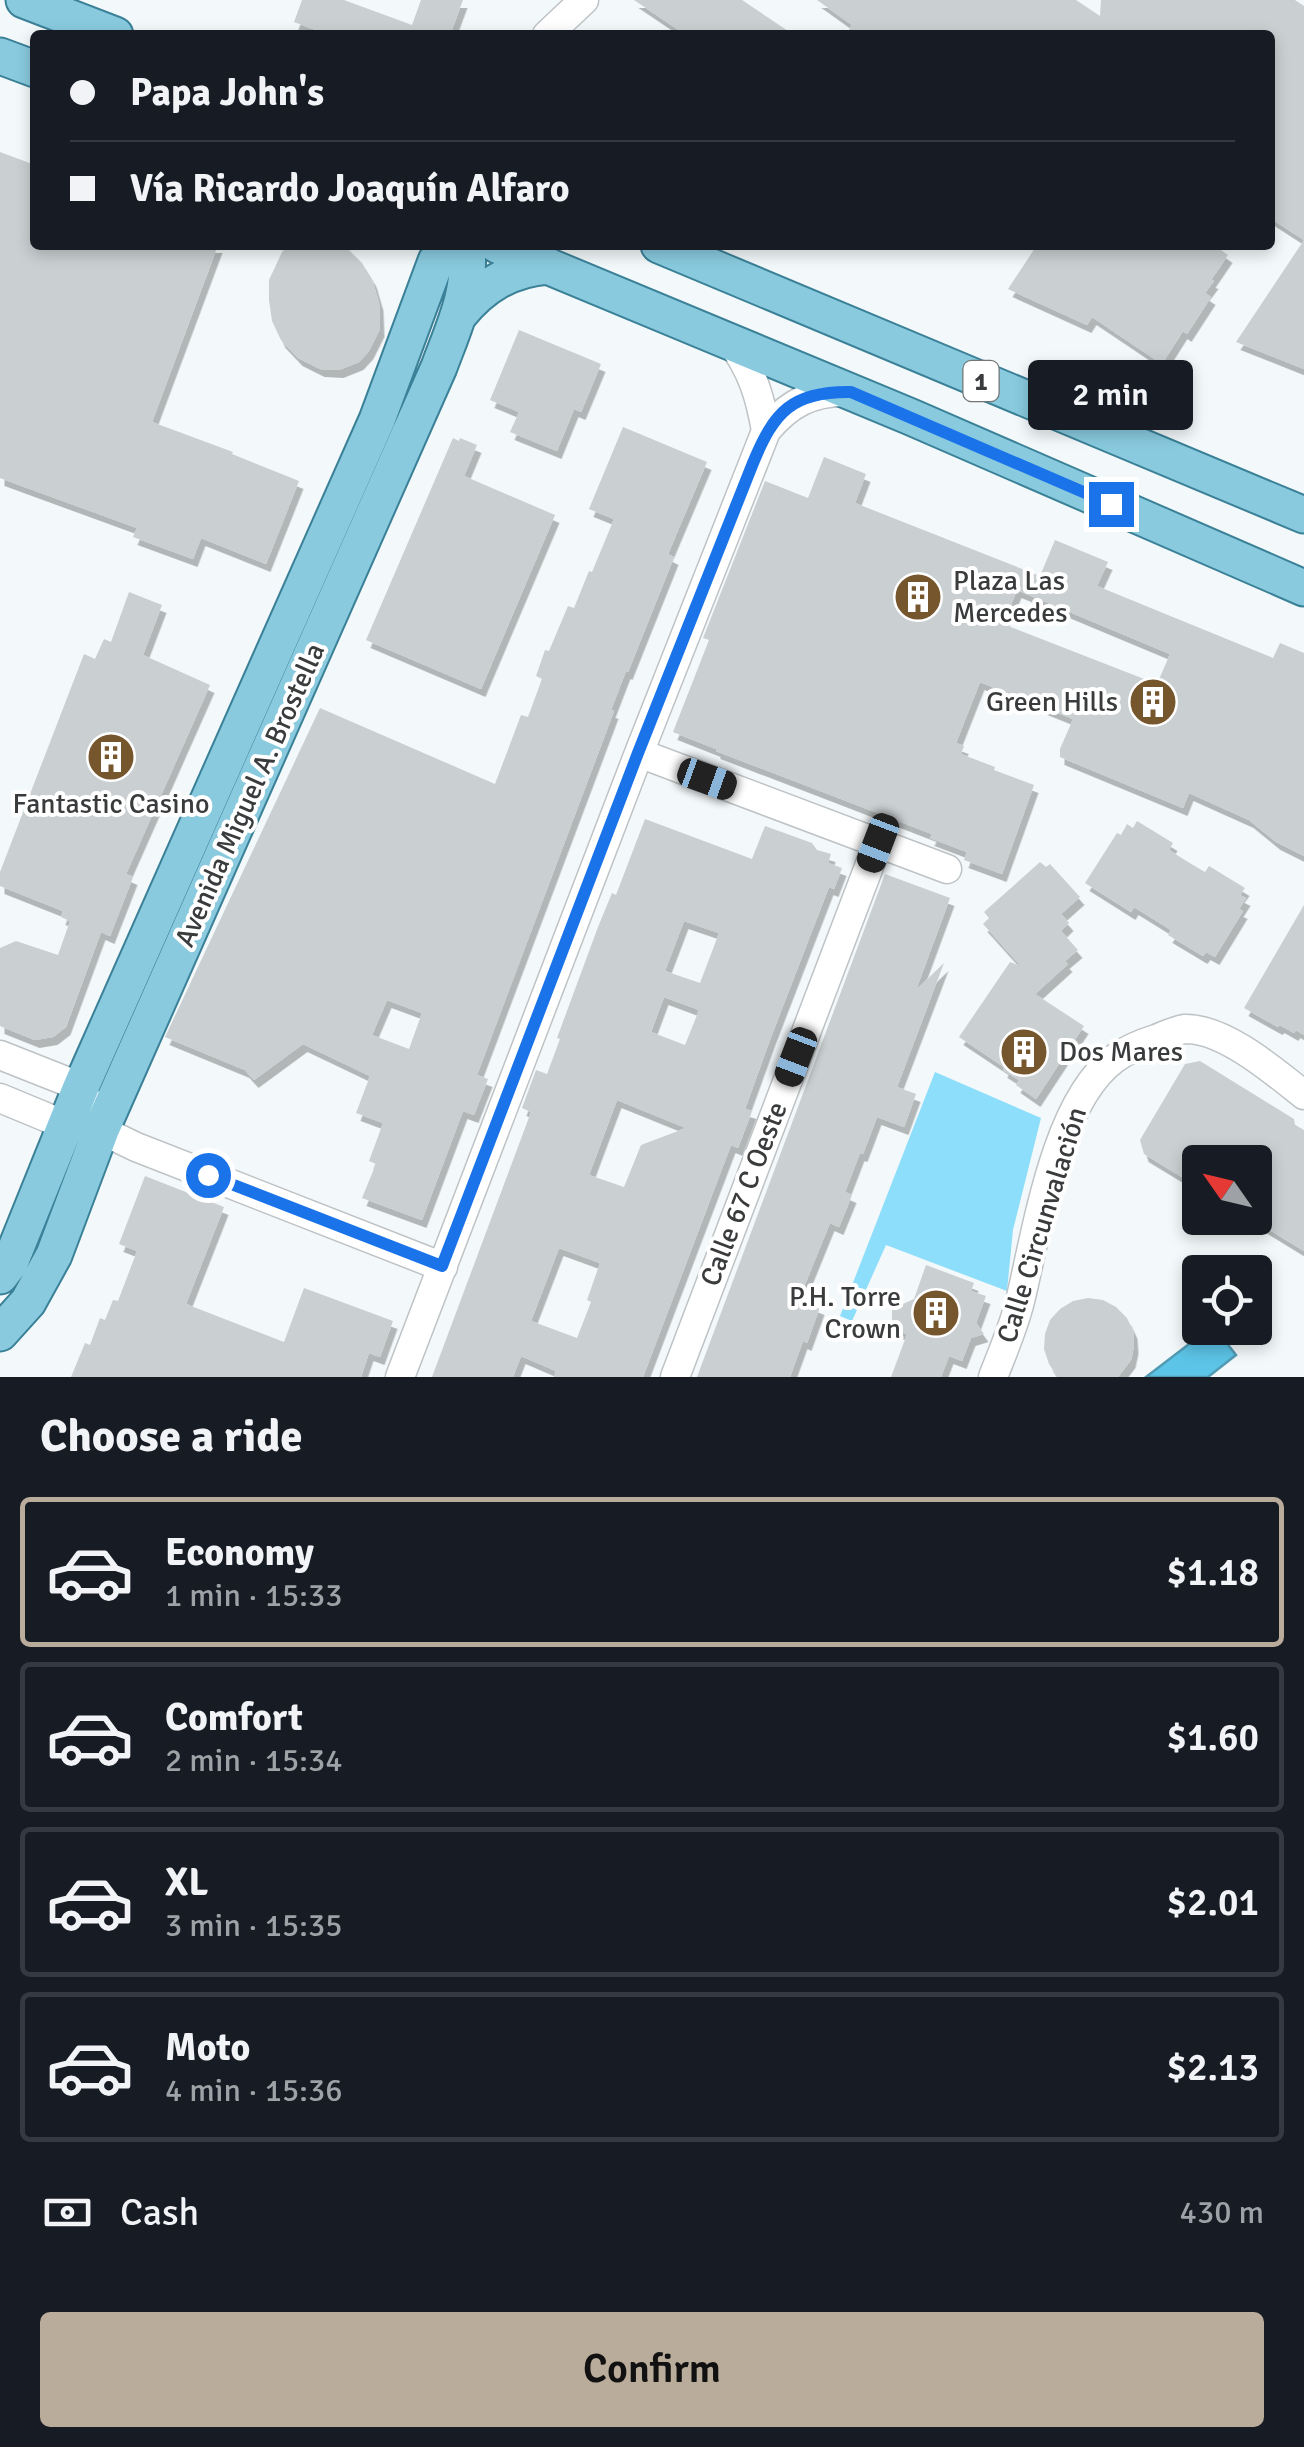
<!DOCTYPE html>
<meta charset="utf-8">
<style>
:root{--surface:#171b24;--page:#242831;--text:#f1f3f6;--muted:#9ea1a6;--line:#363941;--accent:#baac9b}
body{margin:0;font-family:Signika,sans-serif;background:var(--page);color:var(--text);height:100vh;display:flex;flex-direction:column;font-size:38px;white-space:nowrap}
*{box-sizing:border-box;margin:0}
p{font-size:32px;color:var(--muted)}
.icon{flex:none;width:55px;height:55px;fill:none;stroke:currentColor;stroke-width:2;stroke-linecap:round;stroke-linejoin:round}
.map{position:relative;height:1377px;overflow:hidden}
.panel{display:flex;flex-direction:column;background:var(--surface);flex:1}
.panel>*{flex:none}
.guide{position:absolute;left:30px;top:30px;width:1245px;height:220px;border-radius:10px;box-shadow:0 5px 15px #0003;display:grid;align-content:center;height:220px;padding:0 40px;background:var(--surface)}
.needle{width:65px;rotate:304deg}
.controls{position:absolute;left:1182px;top:1145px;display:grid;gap:20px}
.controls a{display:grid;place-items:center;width:90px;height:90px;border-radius:10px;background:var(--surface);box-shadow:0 5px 15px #0003;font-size:50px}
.end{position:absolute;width:45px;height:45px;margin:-22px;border:12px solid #1a73e8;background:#fff;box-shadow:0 0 0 5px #fff}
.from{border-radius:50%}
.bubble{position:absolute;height:70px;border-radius:10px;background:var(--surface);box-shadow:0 5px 15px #0003;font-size:32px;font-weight:600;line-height:70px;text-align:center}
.car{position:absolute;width:30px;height:60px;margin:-30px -15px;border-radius:12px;box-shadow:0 0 8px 2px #0007;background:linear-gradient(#222 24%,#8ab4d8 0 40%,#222 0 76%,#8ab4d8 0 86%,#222 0)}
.guide b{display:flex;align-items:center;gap:35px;height:95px;font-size:38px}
.guide b+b{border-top:2px solid var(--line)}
.guide i{width:25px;height:25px;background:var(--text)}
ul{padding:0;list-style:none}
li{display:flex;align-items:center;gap:30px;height:150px;margin:0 20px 15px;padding:0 20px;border:5px solid var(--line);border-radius:10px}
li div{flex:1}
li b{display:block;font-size:38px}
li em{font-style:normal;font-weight:600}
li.current{border-color:var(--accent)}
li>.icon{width:90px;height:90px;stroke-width:1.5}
h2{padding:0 40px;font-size:45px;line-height:120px}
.pay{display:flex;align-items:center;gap:25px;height:110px;padding:0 40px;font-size:38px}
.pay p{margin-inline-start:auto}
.action{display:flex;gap:20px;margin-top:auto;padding:20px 40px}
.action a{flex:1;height:115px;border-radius:10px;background:var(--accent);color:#111;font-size:40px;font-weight:600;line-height:115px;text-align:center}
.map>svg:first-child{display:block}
.green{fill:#8ddefb}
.water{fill:#5cc4e7;stroke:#529bb4;stroke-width:2.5}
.building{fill:#cacfd1;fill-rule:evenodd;filter:url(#shadow)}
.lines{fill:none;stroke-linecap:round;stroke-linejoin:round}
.minor-casing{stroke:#bec3c5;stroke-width:31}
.major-casing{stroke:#3a8198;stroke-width:39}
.minor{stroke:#fff;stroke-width:28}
.major{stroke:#89cadf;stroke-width:35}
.route{stroke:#1a73e8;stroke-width:12}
.labels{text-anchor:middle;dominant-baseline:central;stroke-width:8;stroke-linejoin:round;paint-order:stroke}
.shield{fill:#fff;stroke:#747676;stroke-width:2.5}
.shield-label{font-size:25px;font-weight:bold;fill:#393b3c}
.poi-label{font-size:28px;fill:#393b3c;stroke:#fff;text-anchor:start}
.street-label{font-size:28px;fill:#393b3c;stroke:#fff}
</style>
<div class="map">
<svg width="1304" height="1377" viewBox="0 0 1304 1377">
<defs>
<filter id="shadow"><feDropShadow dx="4.5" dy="8" stdDeviation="0" flood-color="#0004"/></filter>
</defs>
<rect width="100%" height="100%" fill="#f3f8fa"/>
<path class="green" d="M 935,1072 L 1041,1118 L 1013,1230 L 1007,1291 L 886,1245 L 852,1321 L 840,1316 Z"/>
<path class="water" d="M 1210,1328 L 1215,1328 L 1236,1355 L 1208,1377 L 1146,1377 Z"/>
<path class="building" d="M 302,0 L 344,0 L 412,25 L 421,0 L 463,0 L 450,35 L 329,35 L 294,22 Z
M 634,0 L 742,0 L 794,35 L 686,35 Z
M 817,0 L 1076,0 L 1100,16 L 1101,0 L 1295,0 L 1304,6 L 1304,240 L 1270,218 L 1270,35 L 846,35 L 852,25 Z
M 0,152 L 35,165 L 35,245 L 218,245 L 152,422 L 233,452 L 232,454 L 299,481 L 266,564 L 201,538 L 193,559 L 133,537 L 137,528 L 0,478 Z
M 1304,240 L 1304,369 L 1236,342 Z
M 290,245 L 338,245 L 348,249 L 362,263 L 372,279 L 379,303 L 380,329 L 369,351 L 359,362 L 339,370 L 320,369 L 298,358 L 281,340 L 272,321 L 269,300 L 269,280 L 282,252 Z
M 1037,245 L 1214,245 L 1228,255 L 1211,280 L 1214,281 L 1205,293 L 1211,297 L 1187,334 L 1183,331 L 1162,364 L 1092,317 L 1087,325 L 1008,289 Z
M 519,330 L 601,364 L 581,412 L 574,409 L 557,451 L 510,432 L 519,412 L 490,400 Z
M 623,427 L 707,462 L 668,554 L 674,557 L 628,672 L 626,671 L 611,710 L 614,711 L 477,1075 L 488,1079 L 474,1115 L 463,1111 L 422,1220 L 362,1198 L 376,1164 L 369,1161 L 383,1123 L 356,1113 L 370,1076 L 303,1044 L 254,1080 L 245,1070 L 165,1037 L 320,708 L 495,784 L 521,715 L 528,717 L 542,679 L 536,676 L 545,650 L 549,651 L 568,606 L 574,608 L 589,571 L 592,572 L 614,519 L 589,509 ZM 387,1000 L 422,1013 L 409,1049 L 372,1035 Z
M 453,438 L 459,441 L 460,438 L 477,445 L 464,476 L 555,515 L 481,689 L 366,640 Z
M 824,457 L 866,474 L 855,503 L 1040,576 L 1055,540 L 1108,562 L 1097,586 L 1273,658 L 1280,643 L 1304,653 L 1304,856 L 1276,842 L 1249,820 L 1189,793 L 1183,808 L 1060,757 L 1060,749 L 1073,719 L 980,682 L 956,743 L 964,746 L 961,754 L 995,767 L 994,770 L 1034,785 L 1002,874 L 964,860 L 967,852 L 930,838 L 932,834 L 716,751 L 716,749 L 673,732 L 709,640 L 703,638 L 765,481 L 808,498 ZM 1017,590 L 1170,654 L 1157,684 L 1003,624 Z
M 129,592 L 162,605 L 143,655 L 210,685 L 126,874 L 133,877 L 110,936 L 101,932 L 66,1027 L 53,1037 L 35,1040 L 0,1026 L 0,948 L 16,941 L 58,955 L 70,921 L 61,917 L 63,911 L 0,886 L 0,872 L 84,654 L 95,659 L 104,639 L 111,642 Z
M 645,819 L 752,859 L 765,826 L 812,843 L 817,850 L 831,854 L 828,863 L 842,868 L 834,889 L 829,887 L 771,1037 L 745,1109 L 752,1111 L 738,1148 L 731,1145 L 643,1377 L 554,1377 L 556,1371 L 521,1356 L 513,1377 L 432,1377 L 531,1112 L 522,1108 L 536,1070 L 547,1074 L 560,1039 L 557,1038 L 598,927 L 612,893 L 616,895 ZM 684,921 L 719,933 L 700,983 L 665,971 ZM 664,997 L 699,1010 L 685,1045 L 651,1032 ZM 617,1100 L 686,1128 L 641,1145 L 624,1187 L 589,1175 ZM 559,1248 L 600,1263 L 587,1300 L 591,1302 L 577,1338 L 531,1321 Z
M 1137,821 L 1173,843 L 1169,850 L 1188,862 L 1205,872 L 1209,866 L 1245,888 L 1240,895 L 1246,898 L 1239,909 L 1243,911 L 1215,957 L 1206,952 L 1203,956 L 1168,935 L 1171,930 L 1134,907 L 1131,912 L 1085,883 L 1117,833 L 1121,835 L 1127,824 L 1133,828 Z
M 1040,862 L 1046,867 L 1050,864 L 1080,897 L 1061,914 L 1069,923 L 1061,931 L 1078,950 L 1065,961 L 1068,964 L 1035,994 L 1084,1026 L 1036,1099 L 1016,1085 L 1019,1080 L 1003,1070 L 1004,1067 L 959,1037 L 1010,962 L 1021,966 L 983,924 L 989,918 L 984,912 Z
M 885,874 L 950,898 L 916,990 L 944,963 L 897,1087 L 916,1094 L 904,1127 L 877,1117 L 863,1154 L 860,1153 L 845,1192 L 852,1195 L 839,1227 L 830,1223 L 799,1299 L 820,1307 L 807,1343 L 803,1341 L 790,1377 L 697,1377 Z
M 1304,905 L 1304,1035 L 1296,1030 L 1294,1033 L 1280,1025 L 1278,1027 L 1244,1008 Z
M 1200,1061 L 1294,1119 L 1295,1125 L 1304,1130 L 1304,1251 L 1255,1221 L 1255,1162 L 1200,1162 L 1200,1188 L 1144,1154 L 1140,1140 L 1185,1064 Z
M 145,1176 L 224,1207 L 186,1304 L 284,1342 L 304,1288 L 393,1321 L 380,1357 L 369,1353 L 361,1377 L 71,1377 L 85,1343 L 90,1345 L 100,1318 L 105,1320 L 113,1300 L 118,1301 L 137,1251 L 119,1244 Z
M 926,1265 L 974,1283 L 971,1291 L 986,1296 L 976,1323 L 984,1334 L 971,1338 L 962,1361 L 949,1356 L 941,1377 L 891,1377 L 907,1334 L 897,1331 L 897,1326 L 892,1324 L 892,1309 L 914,1299 Z
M 1088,1298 L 1103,1300 L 1116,1307 L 1127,1318 L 1133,1331 L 1134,1346 L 1131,1360 L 1118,1377 L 1058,1377 L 1049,1364 L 1044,1349 L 1045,1334 L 1050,1320 L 1060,1309 L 1073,1301 Z"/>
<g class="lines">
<g class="minor-casing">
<path id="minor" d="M 547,35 L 584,0
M 731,342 C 752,370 760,396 766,431
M 639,753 L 947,869
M 0,1055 L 81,1087 L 88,1102
M 0,1098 L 65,1125 L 101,1130 L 136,1147 L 443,1267
M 400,1377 L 639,753 L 766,431 C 788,404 812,391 847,392
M 675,1377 L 878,843
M 993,1377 C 1003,1351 1015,1324 1021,1297 C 1037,1230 1056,1102 1114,1059 C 1126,1050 1143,1043 1156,1039 C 1164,1036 1176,1030 1185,1029 C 1224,1028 1275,1072 1304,1095"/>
</g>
<g class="major-casing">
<path id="major" d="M 24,0 L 115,35
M 0,56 L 35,69
M 497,245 L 911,417 L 1304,588
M 659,245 L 1304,515
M 459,315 C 482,286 510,269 548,266
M 0,1276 L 10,1263 L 81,1087 L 377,420 L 436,261 L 452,245
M 0,1333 L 28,1302 L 54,1255 L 101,1130 L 439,367 C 455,324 471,292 467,245"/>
</g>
<use href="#minor" class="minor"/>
<use href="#major" class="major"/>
</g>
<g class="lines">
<path class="route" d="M 208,1175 L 442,1266 L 638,753 L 753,463 C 774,412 792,391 851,392 L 1111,504"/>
</g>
<defs>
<g id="building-disc" transform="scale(2.5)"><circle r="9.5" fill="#76562c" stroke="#fff"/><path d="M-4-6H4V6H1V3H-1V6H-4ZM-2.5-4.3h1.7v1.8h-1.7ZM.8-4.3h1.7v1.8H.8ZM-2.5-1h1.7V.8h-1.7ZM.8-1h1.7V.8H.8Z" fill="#fff"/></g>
</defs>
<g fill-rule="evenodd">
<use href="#building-disc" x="918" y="597"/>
<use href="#building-disc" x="1153" y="702"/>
<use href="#building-disc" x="111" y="757"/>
<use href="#building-disc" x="1024" y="1052"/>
<use href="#building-disc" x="936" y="1313"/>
</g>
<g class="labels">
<rect class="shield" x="963.5" y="361" width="35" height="40" rx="8"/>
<g class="shield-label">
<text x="981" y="381">1</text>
</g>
<g class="poi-label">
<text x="953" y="581">Plaza Las<tspan x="953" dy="32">Mercedes</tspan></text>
<text x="1118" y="702" text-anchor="end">Green Hills</text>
<text x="111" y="804" text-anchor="middle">Fantastic Casino</text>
<text x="1059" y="1052">Dos Mares</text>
<text x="901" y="1297" text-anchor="end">P.H. Torre<tspan x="901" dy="32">Crown</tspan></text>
</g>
<g class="street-label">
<text transform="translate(250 795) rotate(-66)">Avenida Miguel A. Brostella</text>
<text transform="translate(744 1194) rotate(-69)">Calle 67 C Oeste</text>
<text transform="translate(1042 1225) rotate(-73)">Calle Circunvalación</text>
</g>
</g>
</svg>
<div class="controls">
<a><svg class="needle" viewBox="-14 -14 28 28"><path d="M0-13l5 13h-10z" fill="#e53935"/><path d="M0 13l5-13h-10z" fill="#9ea1a6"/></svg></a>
<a><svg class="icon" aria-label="locate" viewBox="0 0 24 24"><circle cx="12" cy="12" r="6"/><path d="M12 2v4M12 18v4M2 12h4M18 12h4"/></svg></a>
</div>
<i class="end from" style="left:208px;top:1175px"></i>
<i class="end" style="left:1111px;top:504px"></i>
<div class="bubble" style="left:1028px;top:360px;width:165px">2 min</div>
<i class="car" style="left:707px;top:779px;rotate:110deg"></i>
<i class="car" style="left:878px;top:843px;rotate:201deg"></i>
<i class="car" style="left:796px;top:1057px;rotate:201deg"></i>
<div class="guide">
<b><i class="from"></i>Papa John's</b>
<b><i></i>Vía Ricardo Joaquín Alfaro</b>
</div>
</div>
<section class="panel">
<h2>Choose a ride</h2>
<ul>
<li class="current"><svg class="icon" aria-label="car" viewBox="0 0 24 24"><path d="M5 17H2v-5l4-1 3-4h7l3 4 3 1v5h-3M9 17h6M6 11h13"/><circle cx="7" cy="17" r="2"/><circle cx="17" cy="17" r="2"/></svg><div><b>Economy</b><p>1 min · 15:33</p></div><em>$1.18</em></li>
<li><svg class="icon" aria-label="car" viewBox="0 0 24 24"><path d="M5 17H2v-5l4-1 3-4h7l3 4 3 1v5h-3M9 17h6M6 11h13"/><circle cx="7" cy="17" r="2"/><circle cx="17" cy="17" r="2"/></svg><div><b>Comfort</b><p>2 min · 15:34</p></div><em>$1.60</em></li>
<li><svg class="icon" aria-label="car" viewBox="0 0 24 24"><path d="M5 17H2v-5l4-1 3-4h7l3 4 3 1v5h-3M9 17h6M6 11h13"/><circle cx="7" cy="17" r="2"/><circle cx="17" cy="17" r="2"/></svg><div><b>XL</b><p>3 min · 15:35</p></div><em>$2.01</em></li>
<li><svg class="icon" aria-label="car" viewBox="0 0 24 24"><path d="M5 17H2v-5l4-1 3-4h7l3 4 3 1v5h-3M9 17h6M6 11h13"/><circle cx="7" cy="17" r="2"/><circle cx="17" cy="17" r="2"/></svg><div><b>Moto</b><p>4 min · 15:36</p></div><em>$2.13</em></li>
</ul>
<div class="pay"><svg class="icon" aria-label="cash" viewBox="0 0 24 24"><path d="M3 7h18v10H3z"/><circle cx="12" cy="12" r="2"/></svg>Cash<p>430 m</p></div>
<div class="action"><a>Confirm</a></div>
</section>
